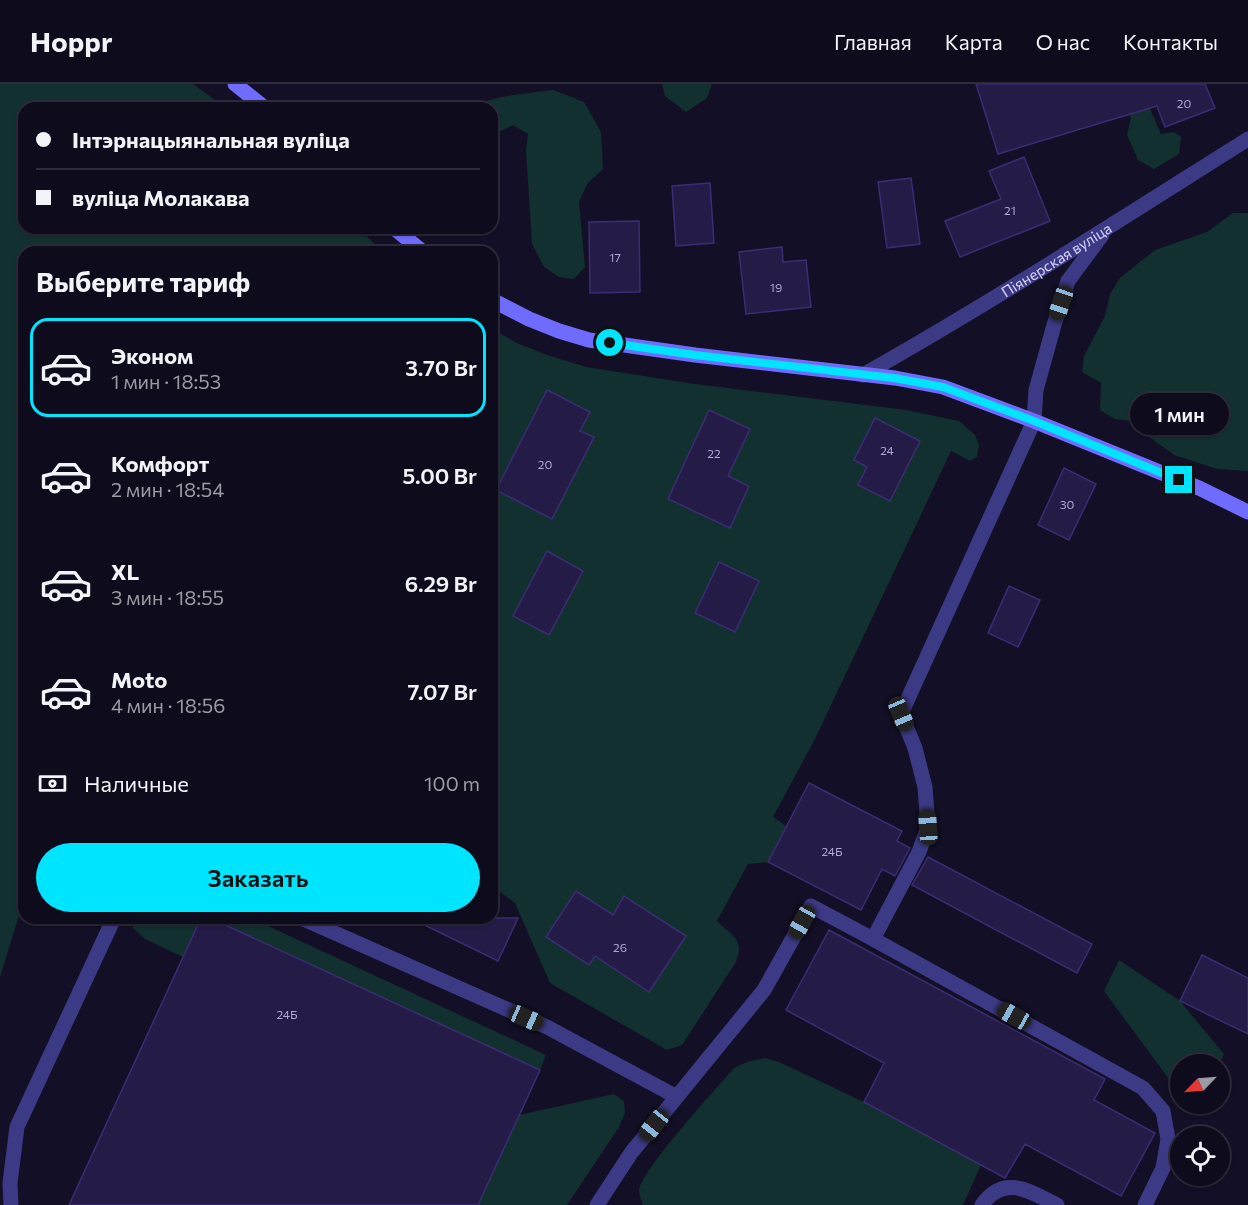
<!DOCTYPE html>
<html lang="ru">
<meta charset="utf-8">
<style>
:root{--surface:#0e0b1c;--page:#1c1929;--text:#f1f3f6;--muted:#9b9ba3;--line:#2e2b3b;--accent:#00e5ff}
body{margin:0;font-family:Commissioner,sans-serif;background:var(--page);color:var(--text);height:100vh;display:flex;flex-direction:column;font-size:22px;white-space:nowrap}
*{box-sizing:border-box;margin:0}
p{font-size:20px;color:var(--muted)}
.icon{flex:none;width:33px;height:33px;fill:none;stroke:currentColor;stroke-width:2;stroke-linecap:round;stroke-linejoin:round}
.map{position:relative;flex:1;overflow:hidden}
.sheet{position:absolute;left:18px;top:162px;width:480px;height:678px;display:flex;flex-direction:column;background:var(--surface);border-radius:18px;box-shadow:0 2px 4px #0004,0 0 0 2px var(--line)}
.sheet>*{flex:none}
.hud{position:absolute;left:18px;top:18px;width:480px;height:132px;border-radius:18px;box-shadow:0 2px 4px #0004,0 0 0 2px var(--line);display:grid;align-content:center;height:132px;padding:0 18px;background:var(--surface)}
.needle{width:39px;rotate:245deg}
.controls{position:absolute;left:1170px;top:970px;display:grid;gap:12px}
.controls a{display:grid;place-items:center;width:60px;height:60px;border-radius:50%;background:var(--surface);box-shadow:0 2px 4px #0004,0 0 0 2px var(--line);font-size:30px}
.end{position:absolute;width:27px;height:27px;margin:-14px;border:8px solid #00e5ff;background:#111;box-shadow:0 0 0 3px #111}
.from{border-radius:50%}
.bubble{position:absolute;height:42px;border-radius:21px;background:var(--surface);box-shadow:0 2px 4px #0004,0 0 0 2px var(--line);font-size:20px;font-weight:600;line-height:42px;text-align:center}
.car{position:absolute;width:18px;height:36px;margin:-18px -9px;border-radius:8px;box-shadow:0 0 4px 2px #0007;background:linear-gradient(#222 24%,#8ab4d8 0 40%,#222 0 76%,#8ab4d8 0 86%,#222 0)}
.hud b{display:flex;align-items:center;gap:21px;height:57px;font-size:22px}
.hud b+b{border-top:2px solid var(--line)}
.hud i{width:15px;height:15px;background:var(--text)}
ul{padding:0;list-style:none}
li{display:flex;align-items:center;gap:18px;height:99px;margin:0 12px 9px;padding:0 6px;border:3px solid transparent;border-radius:18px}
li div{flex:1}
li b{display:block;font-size:22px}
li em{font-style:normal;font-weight:600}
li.active{border-color:var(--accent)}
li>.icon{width:54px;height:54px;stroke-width:1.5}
h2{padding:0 18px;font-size:27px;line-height:72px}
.pay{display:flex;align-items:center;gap:15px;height:66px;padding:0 18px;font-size:22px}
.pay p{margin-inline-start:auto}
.cta{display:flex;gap:12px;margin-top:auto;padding:12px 18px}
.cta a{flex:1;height:69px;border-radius:36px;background:var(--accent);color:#111;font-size:24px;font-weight:600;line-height:69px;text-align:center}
header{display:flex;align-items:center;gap:36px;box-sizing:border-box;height:84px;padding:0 30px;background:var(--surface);border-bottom:2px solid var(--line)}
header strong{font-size:28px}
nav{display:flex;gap:33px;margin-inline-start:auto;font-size:21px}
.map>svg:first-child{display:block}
.green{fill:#12302f}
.building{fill:#241b47;stroke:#3b2d73;stroke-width:1.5}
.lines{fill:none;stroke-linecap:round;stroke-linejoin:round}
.service{stroke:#3d3a85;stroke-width:15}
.minor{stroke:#3d3a85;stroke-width:15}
.secondary{stroke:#6f6bff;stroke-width:15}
.route{stroke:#00e5ff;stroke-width:8}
.labels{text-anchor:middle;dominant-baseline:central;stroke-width:4.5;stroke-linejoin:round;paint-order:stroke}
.number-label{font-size:12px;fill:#aca6d1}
.street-label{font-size:15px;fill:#d9d4ff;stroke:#130f26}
</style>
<header>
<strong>Hoppr</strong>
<nav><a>Главная</a><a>Карта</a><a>О нас</a><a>Контакты</a></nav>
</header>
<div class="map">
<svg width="1248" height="1121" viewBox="0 0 1248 1121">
<rect width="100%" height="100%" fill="#130f26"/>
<path class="green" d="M 0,0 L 193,0 L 226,24 L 24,24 L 24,144 L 358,144 L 383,168 L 24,168 L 24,815 L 0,893 Z
M 662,0 L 712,0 L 707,14 L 686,28 L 665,12 Z
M 553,6 L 584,18 L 601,48 L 603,85 L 587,100 L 579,118 L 585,183 L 574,195 L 559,193 L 544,183 L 532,160 L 526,67 L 528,50 L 513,41 L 497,49 L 492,48 L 492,24 L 475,24 C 489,11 534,9 553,6 Z
M 1146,16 L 1161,50 L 1174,48 L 1181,53 L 1179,70 L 1154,85 L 1138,76 L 1127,51 L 1131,34 L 1124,17 Z
M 1233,129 L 1248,129 L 1248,387 L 1217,385 L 1174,371 L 1148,352 L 1141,338 L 1115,335 L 1100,326 L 1101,299 L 1082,288 L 1084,272 L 1105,232 L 1110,210 L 1120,194 L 1155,166 L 1207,148 Z
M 492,245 L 517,259 L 547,271 L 586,283 L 695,300 L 906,326 L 959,337 L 975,351 L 979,361 L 977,373 L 970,377 L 951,367 L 815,655 L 773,733 L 786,742 L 768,778 L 748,780 L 717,837 C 732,852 745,855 736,878 L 682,961 L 667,966 L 550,899 L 515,819 L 492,802 Z
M 131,834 L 201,834 L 183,873 L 145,855 L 133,844 Z
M 210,834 L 251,834 L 546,971 L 540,986 Z
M 1119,876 L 1180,917 L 1224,970 L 1219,981 L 1180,981 L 1180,1010 L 1104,907 Z
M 765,974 L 779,978 L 864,1018 L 981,1081 L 963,1121 L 643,1121 C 642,1117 639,1111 639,1107 C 641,1086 716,1005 734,984 L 747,978 Z
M 614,1010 L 624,1017 L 625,1029 L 619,1043 L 567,1121 L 478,1121 L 519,1031 Z"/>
<path class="building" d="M 976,0 L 1205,0 L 1215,24 L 1165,43 L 1157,22 L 998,70 Z
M 1024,73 L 1050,137 L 960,173 L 945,137 L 1001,115 L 989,87 Z
M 911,94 L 920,160 L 887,164 L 878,98 Z
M 710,99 L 714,159 L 676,162 L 672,102 Z
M 639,137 L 640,208 L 590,209 L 589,138 Z
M 782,163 L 783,178 L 806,176 L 811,223 L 746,230 L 739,168 Z
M 547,306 L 590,328 L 580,347 L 594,353 L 552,435 L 496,406 Z
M 709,326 L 750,345 L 728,392 L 749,402 L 730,444 L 668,415 Z
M 875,334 L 920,357 L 890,417 L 858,401 L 867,383 L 854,376 Z
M 1064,384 L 1096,400 L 1069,456 L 1038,441 Z
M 547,467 L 583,487 L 549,551 L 513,532 Z
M 719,478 L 759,497 L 735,548 L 695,529 Z
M 1009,502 L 1040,516 L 1018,563 L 988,549 Z
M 809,699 L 902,747 L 897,757 L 910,764 L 895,792 L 882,785 L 861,826 L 768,778 Z
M 928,773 L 1092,860 L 1077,889 L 912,801 Z
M 576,807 L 613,831 L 624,812 L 686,852 L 649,908 L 595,872 L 589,881 L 546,853 Z
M 201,834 L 210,834 L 540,986 L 478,1121 L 69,1121 Z
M 410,834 L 518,834 L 498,877 Z
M 829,846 L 1105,995 L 1094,1016 L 1155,1049 L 1121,1112 L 1025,1060 L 1005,1094 L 864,1018 L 884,979 L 786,926 Z
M 1202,871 L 1248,894 L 1248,950 L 1180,917 Z"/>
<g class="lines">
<path class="service" d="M 301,834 L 547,943 L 677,1013
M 873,855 L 1143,1004 L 1163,1027 L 1168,1055 L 1163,1084 L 1145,1121
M 11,1121 L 10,1099 L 17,1043 L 114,834
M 597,1121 L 631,1069 L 764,906 L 811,822 L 873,855 L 919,768 L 928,743 L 925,703 L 915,664 L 901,630 L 1034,337
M 982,1121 C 1004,1089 1031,1108 1057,1121"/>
<g class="minor">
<path id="s1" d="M 863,291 C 994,217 1121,135 1248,55"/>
<path d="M 1034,337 L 1036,306 L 1054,241 L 1068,197 L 1102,151"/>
</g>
<path class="secondary" d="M 235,0 L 265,24
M 394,144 L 423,168
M 492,216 L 529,235 L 559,247 L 589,256 L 695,271 L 895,294 L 943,303 L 1034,337 L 1199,404 L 1248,428"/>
</g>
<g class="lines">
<path class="route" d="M 610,259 L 695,271 L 894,294 L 943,303 L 1034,337 L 1179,396"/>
</g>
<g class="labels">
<g class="number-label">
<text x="1184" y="19">20</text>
<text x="1010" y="126">21</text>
<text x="615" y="173">17</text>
<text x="776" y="203">19</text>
<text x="887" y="366">24</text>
<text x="714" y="369">22</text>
<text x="545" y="380">20</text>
<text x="1067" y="420">30</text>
<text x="832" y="767">24Б</text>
<text x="620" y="863">26</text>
<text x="287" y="930">24Б</text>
</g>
<g class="street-label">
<text stroke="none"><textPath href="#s1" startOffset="225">Піянерская вуліца</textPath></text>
</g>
</g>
</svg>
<div class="controls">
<a><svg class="needle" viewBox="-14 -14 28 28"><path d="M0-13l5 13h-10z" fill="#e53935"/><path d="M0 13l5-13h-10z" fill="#9b9ba3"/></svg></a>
<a><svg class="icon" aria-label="locate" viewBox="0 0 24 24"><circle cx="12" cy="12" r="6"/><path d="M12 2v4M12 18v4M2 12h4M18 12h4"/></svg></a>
</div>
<i class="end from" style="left:610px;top:259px"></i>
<i class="end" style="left:1179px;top:396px"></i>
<div class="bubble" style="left:1130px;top:309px;width:99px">1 мин</div>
<i class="car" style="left:1061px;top:219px;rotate:199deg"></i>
<i class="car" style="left:901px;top:630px;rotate:157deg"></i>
<i class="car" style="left:928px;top:743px;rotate:356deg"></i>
<i class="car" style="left:802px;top:838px;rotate:209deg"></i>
<i class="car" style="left:1014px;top:932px;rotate:299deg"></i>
<i class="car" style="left:526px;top:934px;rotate:114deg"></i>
<i class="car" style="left:654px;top:1041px;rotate:219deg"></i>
<div class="hud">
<b><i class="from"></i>Інтэрнацыянальная вуліца</b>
<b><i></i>вуліца Молакава</b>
</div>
<section class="sheet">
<h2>Выберите тариф</h2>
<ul>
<li class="active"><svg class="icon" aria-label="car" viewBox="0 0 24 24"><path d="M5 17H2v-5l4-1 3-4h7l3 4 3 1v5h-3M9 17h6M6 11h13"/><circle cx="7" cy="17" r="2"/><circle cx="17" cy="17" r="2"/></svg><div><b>Эконом</b><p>1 мин · 18:53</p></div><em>3.70 Br</em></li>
<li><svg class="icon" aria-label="car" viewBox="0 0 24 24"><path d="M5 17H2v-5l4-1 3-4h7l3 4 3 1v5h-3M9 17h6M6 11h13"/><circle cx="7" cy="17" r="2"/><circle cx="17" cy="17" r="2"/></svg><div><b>Комфорт</b><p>2 мин · 18:54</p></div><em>5.00 Br</em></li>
<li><svg class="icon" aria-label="car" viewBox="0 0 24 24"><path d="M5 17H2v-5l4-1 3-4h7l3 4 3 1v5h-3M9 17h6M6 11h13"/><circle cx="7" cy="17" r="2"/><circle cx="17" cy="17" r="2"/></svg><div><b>XL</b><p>3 мин · 18:55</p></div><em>6.29 Br</em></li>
<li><svg class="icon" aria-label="car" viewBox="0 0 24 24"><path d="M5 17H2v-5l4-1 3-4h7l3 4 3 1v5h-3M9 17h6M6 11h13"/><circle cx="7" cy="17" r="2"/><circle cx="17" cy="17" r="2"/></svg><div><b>Moto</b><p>4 мин · 18:56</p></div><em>7.07 Br</em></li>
</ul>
<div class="pay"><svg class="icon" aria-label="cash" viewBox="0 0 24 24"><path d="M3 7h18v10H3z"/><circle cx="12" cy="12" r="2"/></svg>Наличные<p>100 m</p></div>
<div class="cta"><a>Заказать</a></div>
</section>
</div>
